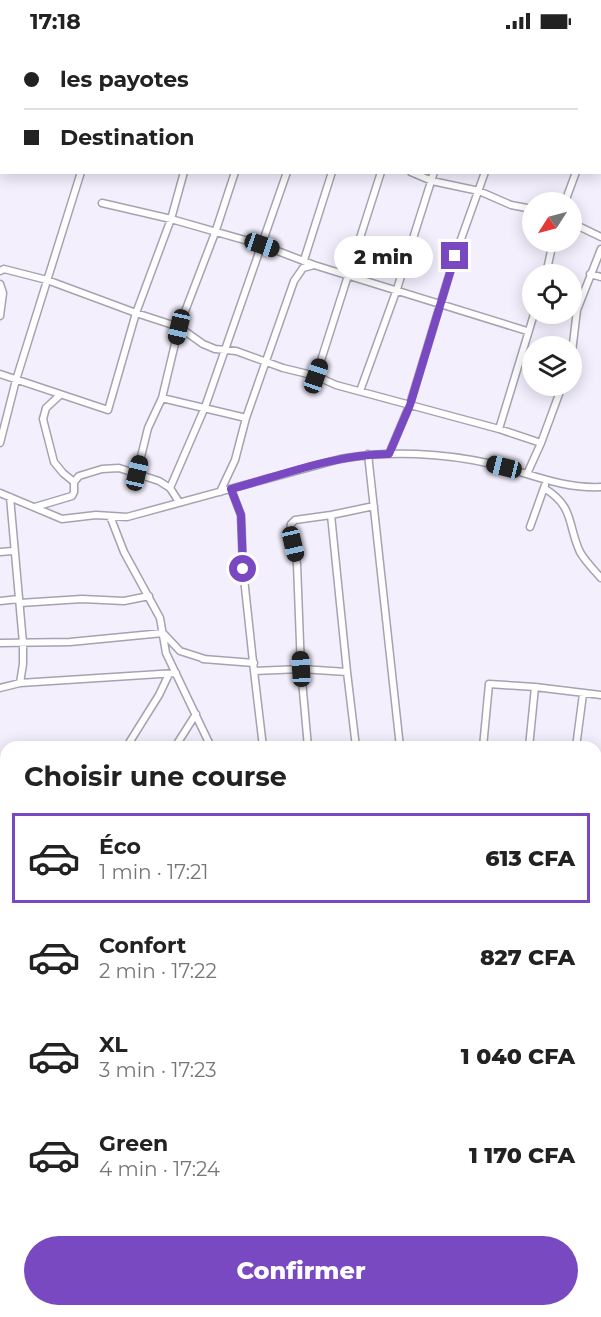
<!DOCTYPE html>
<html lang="fr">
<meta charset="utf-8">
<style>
:root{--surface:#fff;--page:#f2f2f2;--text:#222;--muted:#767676;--line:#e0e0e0;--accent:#7849c1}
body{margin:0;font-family:Montserrat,sans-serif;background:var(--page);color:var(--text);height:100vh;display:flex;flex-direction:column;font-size:22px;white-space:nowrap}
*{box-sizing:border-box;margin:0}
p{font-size:20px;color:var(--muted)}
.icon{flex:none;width:33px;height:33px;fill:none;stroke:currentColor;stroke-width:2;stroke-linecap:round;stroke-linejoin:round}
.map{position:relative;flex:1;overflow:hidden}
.drawer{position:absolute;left:0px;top:699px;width:602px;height:576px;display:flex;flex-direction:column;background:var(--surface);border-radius:18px 18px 0 0;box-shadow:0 3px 15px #0003}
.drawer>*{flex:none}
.hud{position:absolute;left:0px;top:0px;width:602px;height:132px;box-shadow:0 3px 15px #0003;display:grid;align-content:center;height:132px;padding:0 24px;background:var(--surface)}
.needle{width:39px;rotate:234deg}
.controls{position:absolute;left:522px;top:150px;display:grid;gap:12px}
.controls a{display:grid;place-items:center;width:60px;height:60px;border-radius:50%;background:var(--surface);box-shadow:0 3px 15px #0003;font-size:30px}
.end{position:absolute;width:27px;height:27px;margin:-14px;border:8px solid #7849c1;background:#fff;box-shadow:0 0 0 3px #fff}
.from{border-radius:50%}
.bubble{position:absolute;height:42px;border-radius:21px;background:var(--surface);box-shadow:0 3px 15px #0003;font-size:20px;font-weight:800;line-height:42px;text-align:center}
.car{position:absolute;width:18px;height:36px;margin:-18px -9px;border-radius:8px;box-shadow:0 0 4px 2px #0007;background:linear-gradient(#222 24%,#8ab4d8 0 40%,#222 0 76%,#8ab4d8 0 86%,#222 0)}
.hud b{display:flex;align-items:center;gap:21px;height:57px;font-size:22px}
.hud b+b{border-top:2px solid var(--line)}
.hud i{width:15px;height:15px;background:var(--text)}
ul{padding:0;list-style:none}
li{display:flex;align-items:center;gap:18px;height:90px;margin:0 12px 9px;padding:0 12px;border:3px solid transparent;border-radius:0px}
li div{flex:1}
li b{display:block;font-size:22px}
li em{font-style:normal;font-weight:800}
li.selected{border-color:var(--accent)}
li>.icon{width:54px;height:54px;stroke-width:1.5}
h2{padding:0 24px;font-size:27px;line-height:72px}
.action{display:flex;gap:12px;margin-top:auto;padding:12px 24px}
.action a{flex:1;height:69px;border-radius:36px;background:var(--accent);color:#fff;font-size:24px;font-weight:800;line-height:69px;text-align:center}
.status{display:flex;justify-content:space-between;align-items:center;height:42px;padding:0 30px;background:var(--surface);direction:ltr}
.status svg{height:16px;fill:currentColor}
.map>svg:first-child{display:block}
.forest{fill:#c4b3ec}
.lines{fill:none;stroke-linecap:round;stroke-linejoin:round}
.street-casing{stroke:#a6a2b1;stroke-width:9}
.street{stroke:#fff;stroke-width:6}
.route{stroke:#7849c1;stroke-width:8}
</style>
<div class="status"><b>17:18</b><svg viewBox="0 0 49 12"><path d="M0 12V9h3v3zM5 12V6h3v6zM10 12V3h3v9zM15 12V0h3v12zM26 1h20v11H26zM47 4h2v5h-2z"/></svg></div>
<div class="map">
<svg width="601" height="1275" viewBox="0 0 601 1275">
<rect width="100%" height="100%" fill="#f3effd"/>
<path class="forest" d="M 0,1238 L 6,1241 L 6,1269 L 46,1269 L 65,1275 L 0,1275 Z"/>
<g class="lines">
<g class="street-casing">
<path id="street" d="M 474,2 L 474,0
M 523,2 L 524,0
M 569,2 L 570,0
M 600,88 L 601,87
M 411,130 L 432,139 L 479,149 L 511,163 L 532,167
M 565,160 L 576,130
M 102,161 L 171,177 L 262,203 L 314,223 L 527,289
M 572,181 L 601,195
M 304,218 L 332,130
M 0,229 L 4,227 L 47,238 L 136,271 L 179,285 L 203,302 L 215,307 L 236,309 L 283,326 L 316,334 L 336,343 L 499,387 L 541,401
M 546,232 L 553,200
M 590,232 L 601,235
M 0,242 L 3,251 L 0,274
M 572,310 L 577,268 L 601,207
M 0,332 L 108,368 L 136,271 L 171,177 L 184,130
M 316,334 L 381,130
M 360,349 L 397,247 L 434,130
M 60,353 L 46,366 L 43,377 L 54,420 L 63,431 L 74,440
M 162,356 L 246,376
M 499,387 L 534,272
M 0,401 L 16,338 L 81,130
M 368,412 L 400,705
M 389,412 L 410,362 L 455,214 L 485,130
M 137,431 L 148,386 L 162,356 L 179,285 L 215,191 L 235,130
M 527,432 L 541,401 L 562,344
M 170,446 L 205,365 L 287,130
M 544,446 C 575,465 567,482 580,510 C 585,519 594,528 601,536
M 231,447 L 241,473 L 243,527 L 254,629 L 301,627 L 297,522 L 290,488 L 291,482 L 295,478 L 331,473 L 374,464
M 220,450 L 235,418 L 246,376 L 294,239 L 303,226 L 314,223
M 0,451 L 62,477 L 96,473 L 127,475 L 340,417 C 389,408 444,411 492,422 C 529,431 562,447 601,445
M 10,455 L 23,601 L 23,622 L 20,641
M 35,465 L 72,454 L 74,450 L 74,440 L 79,434 L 102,427 L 119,426 L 159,439 L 170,446 L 179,460
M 110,474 L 124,510 L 160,576 L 166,611 L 211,705
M 530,485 L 545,443
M 0,510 L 13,509
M 0,559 L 19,557
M 20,561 L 82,557 L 124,559 L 149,554
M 0,601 L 70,600 L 163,591 L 180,609 L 205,617
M 203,617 L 254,621
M 254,629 L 263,705
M 347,630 L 356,705
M 0,646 L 20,641 L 176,631
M 129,701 L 159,653 L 169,632
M 175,705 L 196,672
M 308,705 L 301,627 L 347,630 L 331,473
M 483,705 L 489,642 L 535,645 L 601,653
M 529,705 L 535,645
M 576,705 L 583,652
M 596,755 L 601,755
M 0,801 L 6,790
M 0,887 L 2,882
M 0,946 L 6,949
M 0,986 L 6,974
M 596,1006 L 601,1009
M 0,1042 L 6,1045
M 0,1088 L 6,1077
M 596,1099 L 601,1089
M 596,1116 L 601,1119
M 0,1144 L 6,1147
M 596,1200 L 601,1188
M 596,1218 L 601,1221
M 254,1269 L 266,1275
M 483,1269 L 486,1275
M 55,1271 L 56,1269
M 102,1275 L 105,1269
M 154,1275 L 156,1269
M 202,1275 L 205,1269
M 244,1275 L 247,1269
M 432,1275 L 437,1269
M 561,1275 L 564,1269"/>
</g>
<use href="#street" class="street"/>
</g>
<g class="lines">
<path class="route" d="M 243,527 L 241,473 L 231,447 C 282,433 336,412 389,412 L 410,363 L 455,214"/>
</g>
</svg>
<div class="controls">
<a><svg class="needle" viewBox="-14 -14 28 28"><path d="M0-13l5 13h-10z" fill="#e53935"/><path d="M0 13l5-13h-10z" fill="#767676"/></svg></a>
<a><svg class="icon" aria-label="locate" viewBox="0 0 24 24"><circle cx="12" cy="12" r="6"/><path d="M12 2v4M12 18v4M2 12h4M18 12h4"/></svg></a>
<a><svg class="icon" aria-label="layers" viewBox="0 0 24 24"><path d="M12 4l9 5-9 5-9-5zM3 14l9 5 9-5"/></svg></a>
</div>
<i class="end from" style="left:243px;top:527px"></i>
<i class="end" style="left:455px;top:214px"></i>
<div class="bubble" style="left:334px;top:194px;width:99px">2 min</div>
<i class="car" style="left:262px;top:203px;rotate:109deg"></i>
<i class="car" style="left:179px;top:285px;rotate:193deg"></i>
<i class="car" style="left:316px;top:334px;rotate:19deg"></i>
<i class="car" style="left:504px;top:425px;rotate:284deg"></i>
<i class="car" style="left:137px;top:431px;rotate:13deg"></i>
<i class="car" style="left:293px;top:502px;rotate:167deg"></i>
<i class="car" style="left:301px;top:627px;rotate:357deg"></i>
<div class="hud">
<b><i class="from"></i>les payotes</b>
<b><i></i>Destination</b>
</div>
<section class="drawer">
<h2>Choisir une course</h2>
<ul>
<li class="selected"><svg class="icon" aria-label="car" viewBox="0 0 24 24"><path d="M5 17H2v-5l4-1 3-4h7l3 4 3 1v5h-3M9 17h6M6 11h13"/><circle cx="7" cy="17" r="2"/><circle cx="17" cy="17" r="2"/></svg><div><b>Éco</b><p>1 min · 17:21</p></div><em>613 CFA</em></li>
<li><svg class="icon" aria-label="car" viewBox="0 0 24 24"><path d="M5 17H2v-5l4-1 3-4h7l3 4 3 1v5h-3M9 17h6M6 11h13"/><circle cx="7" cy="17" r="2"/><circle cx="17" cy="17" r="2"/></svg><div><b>Confort</b><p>2 min · 17:22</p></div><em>827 CFA</em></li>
<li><svg class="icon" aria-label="car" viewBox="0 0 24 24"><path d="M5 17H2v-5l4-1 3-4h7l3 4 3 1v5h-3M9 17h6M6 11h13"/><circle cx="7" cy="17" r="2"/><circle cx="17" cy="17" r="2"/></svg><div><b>XL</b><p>3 min · 17:23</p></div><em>1 040 CFA</em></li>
<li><svg class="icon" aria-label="car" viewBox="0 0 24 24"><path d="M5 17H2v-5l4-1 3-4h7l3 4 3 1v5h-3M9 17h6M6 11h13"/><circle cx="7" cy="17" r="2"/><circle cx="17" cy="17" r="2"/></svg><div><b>Green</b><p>4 min · 17:24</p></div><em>1 170 CFA</em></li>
</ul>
<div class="action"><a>Confirmer</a></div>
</section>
</div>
